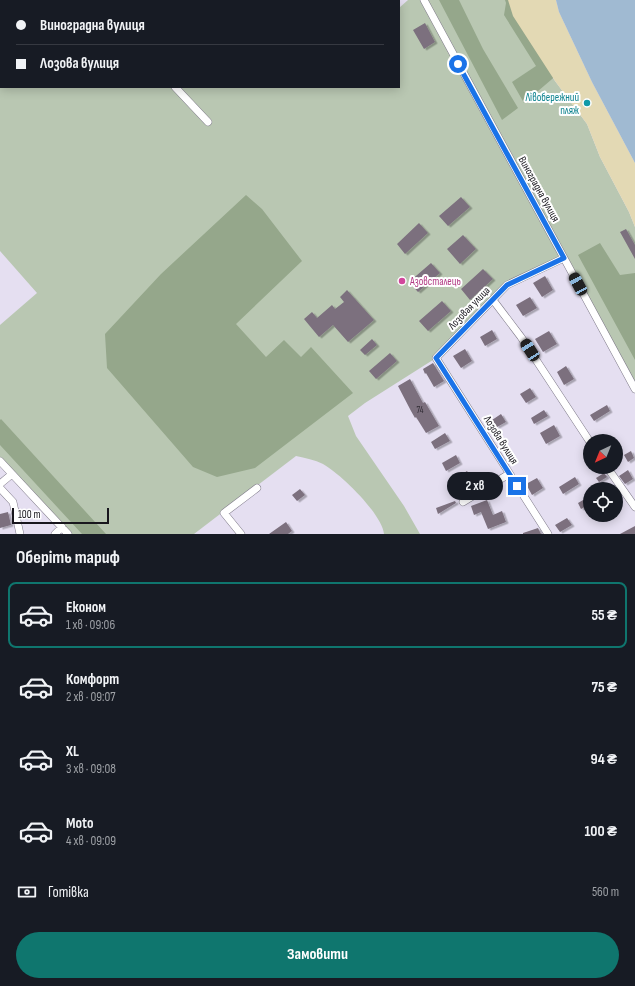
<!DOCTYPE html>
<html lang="uk">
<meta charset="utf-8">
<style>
:root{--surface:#171b24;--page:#242831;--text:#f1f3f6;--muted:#9ea1a6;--line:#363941;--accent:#0f766e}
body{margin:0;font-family:"Sofia Sans Condensed",sans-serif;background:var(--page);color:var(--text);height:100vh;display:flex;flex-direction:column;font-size:15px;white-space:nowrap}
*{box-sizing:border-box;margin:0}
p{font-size:13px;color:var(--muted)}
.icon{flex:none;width:22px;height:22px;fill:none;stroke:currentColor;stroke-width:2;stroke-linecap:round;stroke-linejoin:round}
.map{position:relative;height:534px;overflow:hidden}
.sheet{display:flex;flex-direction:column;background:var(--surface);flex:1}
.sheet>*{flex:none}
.top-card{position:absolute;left:0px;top:0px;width:400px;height:88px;box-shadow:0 2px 10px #0003;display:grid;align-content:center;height:88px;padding:0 16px;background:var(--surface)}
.needle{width:26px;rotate:223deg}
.fabs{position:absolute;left:583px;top:434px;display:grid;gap:8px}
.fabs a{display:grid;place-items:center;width:40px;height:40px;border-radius:50%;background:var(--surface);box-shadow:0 2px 10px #0003;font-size:20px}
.scale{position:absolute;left:12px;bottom:10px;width:97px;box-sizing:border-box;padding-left:4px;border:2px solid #18161d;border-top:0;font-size:11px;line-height:14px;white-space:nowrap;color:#18161d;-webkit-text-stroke:3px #fff;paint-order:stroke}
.end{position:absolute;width:18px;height:18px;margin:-9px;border:5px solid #1a73e8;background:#fff;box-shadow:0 0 0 2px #fff}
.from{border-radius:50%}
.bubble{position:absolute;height:28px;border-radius:14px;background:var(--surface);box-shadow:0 2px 10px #0003;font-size:13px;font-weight:700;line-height:28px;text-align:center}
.car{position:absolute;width:12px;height:24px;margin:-12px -6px;border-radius:5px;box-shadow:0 0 3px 1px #0007;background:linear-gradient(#222 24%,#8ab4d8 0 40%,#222 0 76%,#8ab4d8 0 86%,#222 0)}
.top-card b{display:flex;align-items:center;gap:14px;height:38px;font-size:15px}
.top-card b+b{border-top:1px solid var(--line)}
.top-card i{width:10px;height:10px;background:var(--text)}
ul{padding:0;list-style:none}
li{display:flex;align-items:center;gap:12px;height:66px;margin:0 8px 6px;padding:0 8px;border:2px solid transparent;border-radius:8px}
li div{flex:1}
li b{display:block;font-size:15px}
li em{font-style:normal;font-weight:700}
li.on{border-color:var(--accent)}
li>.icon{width:36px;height:36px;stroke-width:1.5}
h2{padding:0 16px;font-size:18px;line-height:48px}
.pay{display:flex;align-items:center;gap:10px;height:44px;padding:0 16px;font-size:15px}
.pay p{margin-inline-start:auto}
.primary-button{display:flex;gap:8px;margin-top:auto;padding:8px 16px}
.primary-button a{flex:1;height:46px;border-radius:24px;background:var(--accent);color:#fff;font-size:16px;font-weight:700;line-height:46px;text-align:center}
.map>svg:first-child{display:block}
.green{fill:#b9c7b2}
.forest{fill:#95a78b}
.sand{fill:#e3d9b4}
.water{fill:#a0bad2}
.building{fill:#7c707e;filter:url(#shadow)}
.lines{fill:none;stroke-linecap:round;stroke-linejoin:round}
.minor-casing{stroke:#7e7988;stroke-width:8}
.minor{stroke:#fff;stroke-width:7}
.route{stroke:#1a73e8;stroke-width:5}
.culture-dot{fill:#0f9aa8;stroke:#fff;stroke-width:1.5}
.hotel-dot{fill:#d1479c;stroke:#fff;stroke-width:1.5}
.labels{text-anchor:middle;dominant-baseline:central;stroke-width:4;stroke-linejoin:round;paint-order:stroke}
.number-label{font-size:9px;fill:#312c35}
.culture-label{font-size:11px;fill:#0d838f;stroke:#fff;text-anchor:end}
.street-label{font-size:11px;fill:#18161d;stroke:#fff}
.hotel-label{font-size:11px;fill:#b23c85;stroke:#fff;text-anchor:start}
</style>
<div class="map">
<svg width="635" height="534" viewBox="0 0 635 534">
<defs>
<filter id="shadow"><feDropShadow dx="2.5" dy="1.5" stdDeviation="0" flood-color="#0004"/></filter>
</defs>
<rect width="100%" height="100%" fill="#e5dff1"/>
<path class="green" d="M 0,0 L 99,1 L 1,1 L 1,87 L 399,87 L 399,8 L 408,0 L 508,0 L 513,16 L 555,81 L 587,124 L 600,157 L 629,212 L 635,227 L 635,389 L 564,258 L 507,285 L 436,358 L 365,403 L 348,416 L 356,436 L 404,506 L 420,534 L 384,534 C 382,514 341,474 323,464 C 315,460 305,458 296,456 L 194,534 L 72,534 L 0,457 L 0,325 L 37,293 L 0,251 Z"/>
<path class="forest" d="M 0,0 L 30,1 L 1,1 L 0,62 Z
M 439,0 L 459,0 L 483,49 L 518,108 L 502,120 Z
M 505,0 L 540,0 L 565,68 L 524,103 L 512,82 L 536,66 L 504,15 L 506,3 Z
M 246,195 L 262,209 L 302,261 L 236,324 L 266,357 L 284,340 L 301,357 L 311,347 L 353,393 L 255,468 L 217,477 L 193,467 L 107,368 L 105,334 L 161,274 Z
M 600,243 L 620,275 L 635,273 L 635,360 L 578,255 Z
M 1,419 L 106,534 L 82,534 L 0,445 L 0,420 Z"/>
<path class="sand" d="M 508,0 L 556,0 L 559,12 L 592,82 L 635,163 L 635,227 L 629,212 L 600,157 L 587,124 L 555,81 L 513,16 Z"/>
<path class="water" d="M 556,0 L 635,0 L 635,163 L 592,82 L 559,12 Z"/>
<path class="building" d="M 425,23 L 435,42 L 424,49 L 413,30 Z
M 461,197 L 470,207 L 448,226 L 439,216 Z
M 419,223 L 428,233 L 405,254 L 397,244 Z
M 626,229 L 635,245 L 635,259 L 620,232 Z
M 463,235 L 476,249 L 460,264 L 447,249 Z
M 431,263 L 440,273 L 418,292 L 409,282 Z
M 483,269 L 493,279 L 470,300 L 461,289 Z
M 545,276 L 553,290 L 542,297 L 533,283 Z
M 347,290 L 374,320 L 348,342 L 333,325 L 319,337 L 304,319 L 312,312 L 317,318 L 332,305 L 335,309 L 344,302 L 340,297 Z
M 530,297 L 537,308 L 523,316 L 516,305 Z
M 442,301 L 451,311 L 428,331 L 419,321 Z
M 492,330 L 497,339 L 485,346 L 480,337 Z
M 549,331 L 557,344 L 543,352 L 535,339 Z
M 372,339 L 377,345 L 365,355 L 360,350 Z
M 465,349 L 472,361 L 461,368 L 453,356 Z
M 390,353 L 397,361 L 376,379 L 369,371 Z
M 433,363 L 444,381 L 434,387 L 426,373 L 425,374 L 423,369 Z
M 566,366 L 574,379 L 564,385 L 557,372 Z
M 410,379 L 423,403 L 425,402 L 439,426 L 426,433 L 416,417 L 415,418 L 411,411 L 398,386 Z
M 530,388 L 536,397 L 526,403 L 520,394 Z
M 607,405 L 610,411 L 594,421 L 590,415 Z
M 544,410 L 548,416 L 534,424 L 531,418 Z
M 501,414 L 506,422 L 497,427 L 492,420 Z
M 554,425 L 560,436 L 546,444 L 540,433 Z
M 445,433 L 450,441 L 435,449 L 431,442 Z
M 631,451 L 634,458 L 628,462 L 624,455 Z
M 456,455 L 460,463 L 446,471 L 442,463 Z
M 628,470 L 633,479 L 625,484 L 619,476 Z
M 467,471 L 478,487 L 462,497 L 453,480 Z
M 604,473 L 607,477 L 599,482 L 596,478 Z
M 575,477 L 579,484 L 563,494 L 559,487 Z
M 537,478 L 543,488 L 532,495 L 526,484 Z
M 300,489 L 305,495 L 297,501 L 292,495 Z
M 590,496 L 590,504 L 581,509 L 578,503 Z
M 487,500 L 493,515 L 502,511 L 506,522 L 488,529 L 481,512 L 474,515 L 471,506 Z
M 455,501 L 456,503 L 438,514 L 436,508 Z
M 8,512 L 11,525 L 0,528 L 0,514 Z
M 567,518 L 572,525 L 560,532 L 555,525 Z
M 286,522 L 292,531 L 288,534 L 269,534 Z
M 635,526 L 635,534 L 620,534 Z
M 538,528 L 541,534 L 523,534 L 523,533 Z"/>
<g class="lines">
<g class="minor-casing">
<path id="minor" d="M 102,0 L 103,1
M 298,0 L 298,1
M 424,0 L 635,389
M 175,87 L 208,122
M 493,300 L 521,337 L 590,442
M 0,461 L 68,534
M 607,467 L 635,507
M 0,484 L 12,474
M 0,488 L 13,502 L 20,534
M 463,502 L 509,474
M 55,534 L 62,527
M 241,534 L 224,513 L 257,488
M 548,534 L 436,358 L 507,285 L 564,258"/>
</g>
<use href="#minor" class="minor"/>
</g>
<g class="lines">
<path class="route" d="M 458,64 L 564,258 L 507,285 L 436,358 L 517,486"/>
</g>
<circle class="culture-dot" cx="587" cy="103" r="4"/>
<circle class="hotel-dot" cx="402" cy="281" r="4"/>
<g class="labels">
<g class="number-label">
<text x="420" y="410">74</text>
</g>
<g class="culture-label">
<text x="579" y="97">Лівобережний<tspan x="579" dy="13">пляж</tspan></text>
</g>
<g class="street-label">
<text transform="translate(539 189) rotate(61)">Виноградна вулиця</text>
<text transform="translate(469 308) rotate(-46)">Лозовая улица</text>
<text transform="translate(501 440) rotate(58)">Лозова вулиця</text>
</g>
<g class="hotel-label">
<text x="410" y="281">Азовсталець</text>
</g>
</g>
</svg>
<div class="fabs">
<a><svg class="needle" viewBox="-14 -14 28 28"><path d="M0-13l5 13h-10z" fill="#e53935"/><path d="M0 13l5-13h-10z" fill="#9ea1a6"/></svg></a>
<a><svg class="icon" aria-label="locate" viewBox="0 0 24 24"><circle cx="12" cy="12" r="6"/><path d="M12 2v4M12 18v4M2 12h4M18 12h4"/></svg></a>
</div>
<div class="scale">100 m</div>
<i class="end from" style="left:458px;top:64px"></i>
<i class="end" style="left:517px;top:486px"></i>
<div class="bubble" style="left:447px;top:472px;width:56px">2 хв</div>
<i class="car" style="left:578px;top:284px;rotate:332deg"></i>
<i class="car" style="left:530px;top:350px;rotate:327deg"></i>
<div class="top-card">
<b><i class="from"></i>Виноградна вулиця</b>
<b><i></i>Лозова вулиця</b>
</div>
</div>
<section class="sheet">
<h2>Оберіть тариф</h2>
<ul>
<li class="on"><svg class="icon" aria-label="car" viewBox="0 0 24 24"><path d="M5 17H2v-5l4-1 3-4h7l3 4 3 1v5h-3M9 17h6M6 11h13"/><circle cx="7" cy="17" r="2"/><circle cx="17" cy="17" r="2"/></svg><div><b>Економ</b><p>1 хв · 09:06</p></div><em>55 ₴</em></li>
<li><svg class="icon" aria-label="car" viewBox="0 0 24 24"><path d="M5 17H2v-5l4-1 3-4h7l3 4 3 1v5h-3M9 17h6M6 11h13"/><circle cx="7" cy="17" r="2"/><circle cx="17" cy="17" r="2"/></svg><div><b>Комфорт</b><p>2 хв · 09:07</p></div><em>75 ₴</em></li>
<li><svg class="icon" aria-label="car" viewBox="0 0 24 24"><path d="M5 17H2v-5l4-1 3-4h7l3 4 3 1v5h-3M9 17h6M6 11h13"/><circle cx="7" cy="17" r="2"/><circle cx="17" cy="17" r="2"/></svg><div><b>XL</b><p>3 хв · 09:08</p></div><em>94 ₴</em></li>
<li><svg class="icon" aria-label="car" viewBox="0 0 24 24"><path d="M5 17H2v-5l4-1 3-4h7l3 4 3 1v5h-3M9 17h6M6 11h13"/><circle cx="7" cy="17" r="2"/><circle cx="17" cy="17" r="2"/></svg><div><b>Moto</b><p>4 хв · 09:09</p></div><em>100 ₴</em></li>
</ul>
<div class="pay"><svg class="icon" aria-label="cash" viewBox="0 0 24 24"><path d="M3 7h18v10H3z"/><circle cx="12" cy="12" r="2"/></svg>Готівка<p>560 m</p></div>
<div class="primary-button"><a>Замовити</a></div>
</section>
